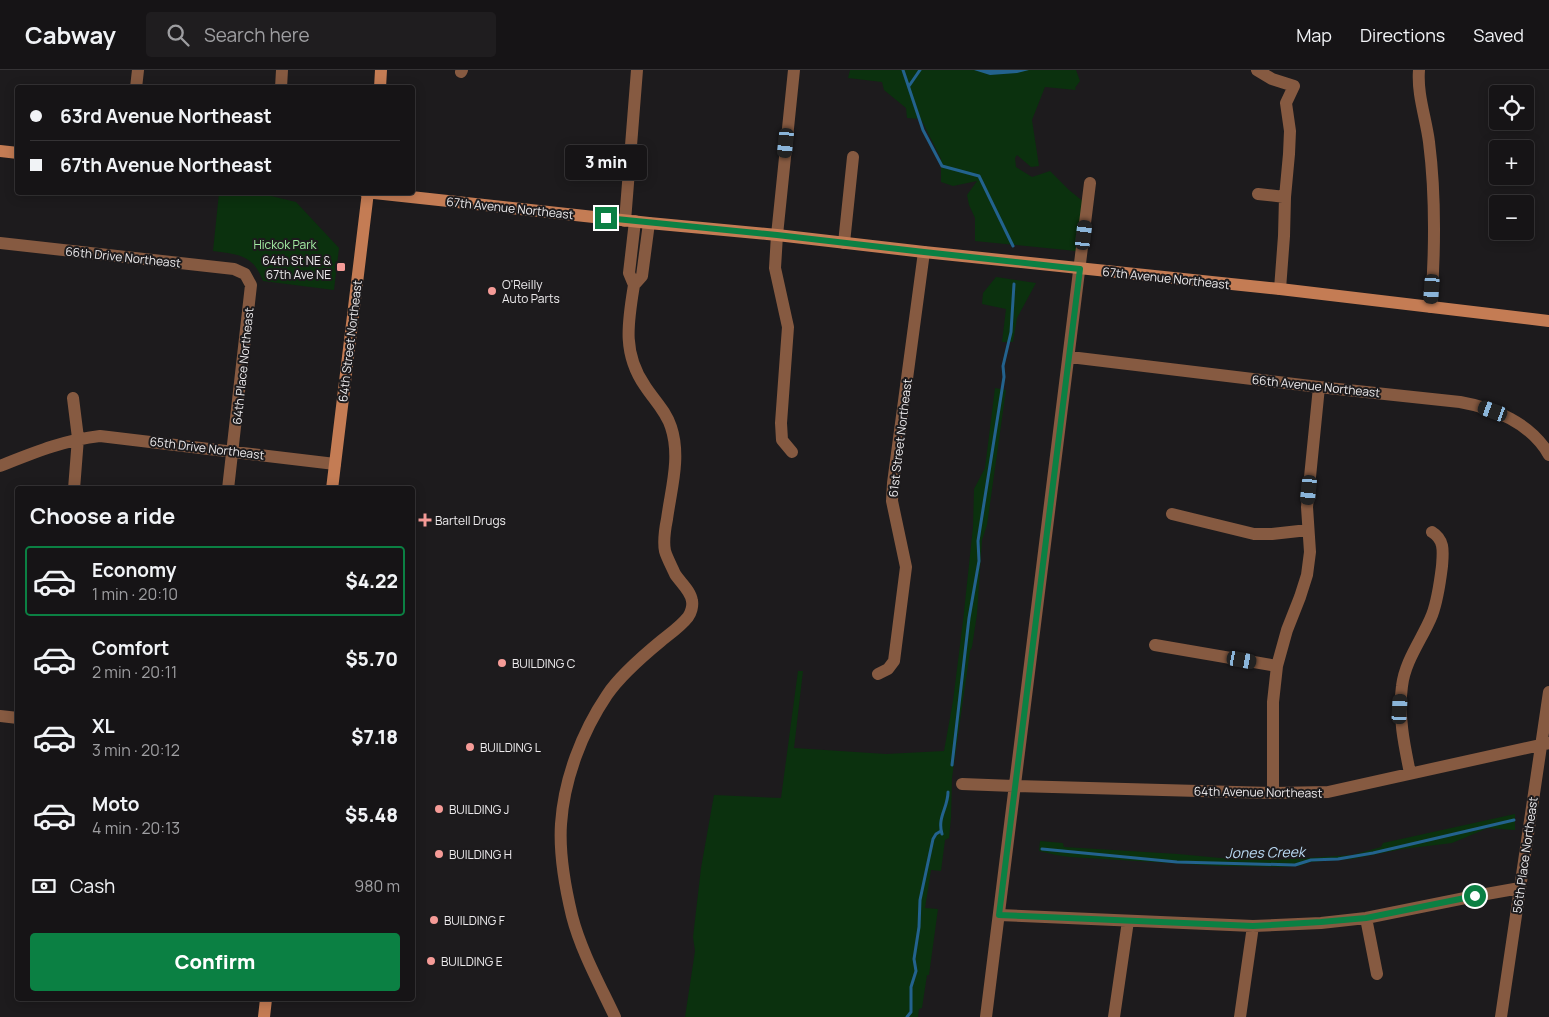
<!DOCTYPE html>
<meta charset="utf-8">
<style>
:root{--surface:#161416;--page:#1f1d1f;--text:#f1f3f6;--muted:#9e9ea1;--line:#353335;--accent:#0b8043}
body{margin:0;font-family:Manrope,sans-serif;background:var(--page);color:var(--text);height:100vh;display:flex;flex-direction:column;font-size:19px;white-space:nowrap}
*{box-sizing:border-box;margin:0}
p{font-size:16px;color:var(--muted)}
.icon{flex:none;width:28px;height:28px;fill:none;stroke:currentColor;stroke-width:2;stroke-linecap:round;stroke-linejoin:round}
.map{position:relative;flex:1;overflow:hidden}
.sheet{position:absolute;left:15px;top:416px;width:400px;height:515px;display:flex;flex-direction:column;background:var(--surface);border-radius:5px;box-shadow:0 2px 12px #0003,0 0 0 1px var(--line)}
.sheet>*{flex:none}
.banner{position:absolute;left:15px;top:15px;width:400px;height:110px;border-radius:5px;box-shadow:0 2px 12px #0003,0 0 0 1px var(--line);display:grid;align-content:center;height:110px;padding:0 15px;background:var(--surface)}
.controls{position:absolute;left:1489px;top:15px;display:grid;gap:10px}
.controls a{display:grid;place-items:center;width:45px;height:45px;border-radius:5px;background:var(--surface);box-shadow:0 2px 12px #0003,0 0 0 1px var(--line);font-size:25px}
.end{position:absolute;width:22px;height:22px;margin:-11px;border:6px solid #0b8043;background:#fff;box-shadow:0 0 0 2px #fff}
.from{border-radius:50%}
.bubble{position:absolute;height:35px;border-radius:5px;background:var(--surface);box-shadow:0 2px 12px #0003,0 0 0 1px var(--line);font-size:16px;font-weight:800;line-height:35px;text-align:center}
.car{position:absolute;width:15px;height:30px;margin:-15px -8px;border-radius:6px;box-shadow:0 0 4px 1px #0007;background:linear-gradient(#222 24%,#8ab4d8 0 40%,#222 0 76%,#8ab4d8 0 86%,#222 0)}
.banner b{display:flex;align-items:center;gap:18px;height:48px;font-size:19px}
.banner b+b{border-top:1px solid var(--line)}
.banner i{width:12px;height:12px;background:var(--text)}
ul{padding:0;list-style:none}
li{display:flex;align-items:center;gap:15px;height:70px;margin:0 10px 8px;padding:0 5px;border:2px solid transparent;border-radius:5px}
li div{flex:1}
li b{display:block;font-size:19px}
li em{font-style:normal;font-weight:800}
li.selected{border-color:var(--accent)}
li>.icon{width:45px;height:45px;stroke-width:1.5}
h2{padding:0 15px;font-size:22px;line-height:60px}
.pay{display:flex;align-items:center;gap:12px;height:55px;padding:0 15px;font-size:19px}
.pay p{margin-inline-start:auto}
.cta{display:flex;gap:10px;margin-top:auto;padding:10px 15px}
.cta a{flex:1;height:58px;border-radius:5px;background:var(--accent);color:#fff;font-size:20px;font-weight:800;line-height:58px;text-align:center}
header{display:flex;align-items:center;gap:30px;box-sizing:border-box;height:70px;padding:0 25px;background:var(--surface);border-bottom:1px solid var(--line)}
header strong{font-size:24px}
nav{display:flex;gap:28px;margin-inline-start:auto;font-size:18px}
.search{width:350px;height:45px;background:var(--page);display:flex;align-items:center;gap:12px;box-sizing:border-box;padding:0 18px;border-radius:5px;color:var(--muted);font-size:19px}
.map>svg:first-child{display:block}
.green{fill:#0b310e}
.water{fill:#23628e}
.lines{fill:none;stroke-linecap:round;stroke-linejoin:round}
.stream{stroke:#23628e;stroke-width:3}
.street{stroke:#865a41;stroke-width:12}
.secondary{stroke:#c47c54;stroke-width:12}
.route{stroke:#0b8043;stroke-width:6}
.poi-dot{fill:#f59b97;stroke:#1d1b1d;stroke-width:2}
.labels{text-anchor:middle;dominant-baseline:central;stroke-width:4;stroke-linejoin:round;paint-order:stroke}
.street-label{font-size:12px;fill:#edebed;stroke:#1d1b1d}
.park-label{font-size:12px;fill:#a4eea4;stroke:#1d1b1d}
.poi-label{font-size:12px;fill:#edebed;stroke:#1d1b1d;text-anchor:start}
.water-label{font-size:14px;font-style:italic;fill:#badaf4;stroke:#1d1b1d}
</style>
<header>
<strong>Cabway</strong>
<div class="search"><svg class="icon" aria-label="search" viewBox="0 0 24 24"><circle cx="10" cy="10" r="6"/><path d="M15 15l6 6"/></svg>Search here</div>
<nav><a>Map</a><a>Directions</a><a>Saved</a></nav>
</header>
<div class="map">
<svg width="1549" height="947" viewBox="0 0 1549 947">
<rect width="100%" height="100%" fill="#1d1b1d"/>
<path class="green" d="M 850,0 L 1076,0 L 1080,11 L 1075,18 L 1076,20 L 1045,17 L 1032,50 L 1039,96 L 1031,97 L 1017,85 L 1015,88 L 1016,97 L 1032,107 L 1050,101 L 1069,120 L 1085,133 L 1086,182 L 975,171 L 975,148 L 969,135 L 967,125 L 977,111 L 953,116 L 941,112 L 941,89 L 921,49 L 907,48 L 906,38 L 884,20 L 882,12 L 848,8 Z
M 219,123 L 259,123 L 296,132 L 339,178 L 334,220 L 263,211 C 254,185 237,184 213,181 Z
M 996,207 L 1036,213 L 1017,248 L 1013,272 L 1002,272 L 1006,239 L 982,234 L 983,223 Z
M 995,318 L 1006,320 L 987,455 L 982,470 L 977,544 L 972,577 L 970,581 L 952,708 L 951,748 L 949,768 L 945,770 L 941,801 L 931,800 L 925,838 L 938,839 L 929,905 L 927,905 L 922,938 L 919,939 L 918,947 L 685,947 L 695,881 L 693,867 L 701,798 L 714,725 L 781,728 L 798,601 L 803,601 L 794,678 L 886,684 L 944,681 L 953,631 L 963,551 L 973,457 L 974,419 L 985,398 Z
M 1515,744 L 1515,760 L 1488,758 L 1452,773 L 1403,779 L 1352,789 L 1311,792 L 1299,796 L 1280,797 L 1219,796 L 1070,787 L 1056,785 L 1039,781 L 1040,771 L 1063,773 L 1064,777 L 1178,784 L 1231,789 L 1276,790 L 1352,785 L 1381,777 L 1383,773 Z"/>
<path class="water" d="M 974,0 L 1029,0 L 1017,3 L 990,5 Z"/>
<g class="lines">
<path class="stream" d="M 903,0 L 923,60 L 942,96 L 979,106 L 1013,176
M 909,16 L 920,0
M 952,695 L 969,548 L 979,491 L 978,471 L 1004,307 L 1003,296 L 1011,262 L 1014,214
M 942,764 C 937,747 948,738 948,722
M 1042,779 L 1177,792 L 1295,795 L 1311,790 L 1338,789 L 1373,783 L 1514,750
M 907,947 L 911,942 L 911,917 L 916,901 L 914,889 L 919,857 L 920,830 L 933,769 L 936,764 L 941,761"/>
<path class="street" d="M 1257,0 L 1272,9 L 1294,16 L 1286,33 L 1290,61 L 1289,84 L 1285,127 L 1284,166 L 1280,219
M 1419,0 C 1417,25 1426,48 1429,72 C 1436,127 1435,182 1431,237
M 461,2 L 462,0
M 136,18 L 138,0
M 281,18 L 282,0
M 1258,124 L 1285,127
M 625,151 L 637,0
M 635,151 L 629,203 L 634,215 L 642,206 L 649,153
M 0,173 L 234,199 L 245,204 L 251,215 L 228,419
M 844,173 L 853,87
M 1070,287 L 1319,317 L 1460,332 C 1494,338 1531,353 1549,385
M 73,328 L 78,368 L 74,419
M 792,382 L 782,370 L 781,353 L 788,257 L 775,198 L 777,165 L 794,0
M 0,396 C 33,383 64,370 100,366 L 335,394
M 1172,444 L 1254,464 L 1272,464 L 1308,460
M 1155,575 L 1277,596
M 878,604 L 888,599 L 894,591 L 906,497 L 892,431 L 893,413 L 924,182
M 0,646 L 18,648
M 1410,703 C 1404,674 1398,645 1402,616 C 1405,590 1423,568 1432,545 C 1438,529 1440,512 1442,496 C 1443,482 1445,470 1432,462
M 962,714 L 1014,716 L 1273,723 L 1328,722 L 1549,673
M 1273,723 L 1273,632 L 1277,596 L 1287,560 L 1300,527 L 1307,505 L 1310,482 L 1307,437 L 1319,317
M 999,845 L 1253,856 L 1321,853 L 1366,848 L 1475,826 L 1520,818
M 1366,848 L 1377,904
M 615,947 C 600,915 581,881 572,846 C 565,817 559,784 561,754 C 564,709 582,662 607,625 C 619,607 644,585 661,571 C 671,563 681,556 688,547 C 691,543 693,536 692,531 C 691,521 680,512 675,504 C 672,497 667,488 665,481 C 663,471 665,459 667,449 C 671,419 681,387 671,357 C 666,341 654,330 645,316 C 622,283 628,252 634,215
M 986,947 L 1090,113
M 1114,947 L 1128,851
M 1240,947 L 1253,856
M 1501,947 L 1549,622"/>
<path class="secondary" d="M 380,18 L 381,0
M 0,81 L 18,83
M 365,122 L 649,153 L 777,165 L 924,182 L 1280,219 L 1549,251
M 332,419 L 368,122
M 264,947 L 266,929"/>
</g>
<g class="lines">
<path class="route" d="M 606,148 L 777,165 L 924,182 L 1080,199 L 999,845 L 1253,856 L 1321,852 L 1366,848 L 1475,826"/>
</g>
<g class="poi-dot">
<rect x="336" y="192" width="10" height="10" rx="2.5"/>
<circle cx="492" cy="221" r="5"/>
<path d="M422.5 442.5h5v5h5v5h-5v5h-5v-5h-5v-5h5z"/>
<circle cx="502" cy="593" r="5"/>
<circle cx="470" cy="677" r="5"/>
<circle cx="439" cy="739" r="5"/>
<circle cx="439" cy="784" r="5"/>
<circle cx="434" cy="850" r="5"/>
<circle cx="431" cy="891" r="5"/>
</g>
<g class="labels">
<g class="street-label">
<text transform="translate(510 138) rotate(6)">67th Avenue Northeast</text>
<text transform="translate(123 187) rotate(6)">66th Drive Northeast</text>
<text transform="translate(1166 208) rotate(6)">67th Avenue Northeast</text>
<text transform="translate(350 271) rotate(-83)">64th Street Northeast</text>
<text transform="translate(243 296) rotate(-84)">64th Place Northeast</text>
<text transform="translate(1316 316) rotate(6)">66th Avenue Northeast</text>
<text transform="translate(900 368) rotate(-83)">61st Street Northeast</text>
<text transform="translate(207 378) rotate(7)">65th Drive Northeast</text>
<text transform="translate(1258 722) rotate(1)">64th Avenue Northeast</text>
<text transform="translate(1525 785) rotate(-82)">56th Place Northeast</text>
</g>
<g class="park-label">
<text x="285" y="174">Hickok Park</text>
</g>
<g class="poi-label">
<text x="331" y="190" text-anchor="end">64th St NE &amp;<tspan x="331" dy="14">67th Ave NE</tspan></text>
<text x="502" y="214">O'Reilly<tspan x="502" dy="14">Auto Parts</tspan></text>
<text x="435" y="450">Bartell Drugs</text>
<text x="512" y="593">BUILDING C</text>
<text x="480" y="677">BUILDING L</text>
<text x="449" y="739">BUILDING J</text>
<text x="449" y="784">BUILDING H</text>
<text x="444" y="850">BUILDING F</text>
<text x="441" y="891">BUILDING E</text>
</g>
<g class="water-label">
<text transform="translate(1265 782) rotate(-1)">Jones Creek</text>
</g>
</g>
</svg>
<div class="controls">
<a><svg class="icon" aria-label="locate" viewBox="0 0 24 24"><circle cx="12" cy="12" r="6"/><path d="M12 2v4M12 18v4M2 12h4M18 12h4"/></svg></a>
<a>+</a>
<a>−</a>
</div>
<i class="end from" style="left:1475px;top:826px"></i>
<i class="end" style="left:606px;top:148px"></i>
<div class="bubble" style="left:565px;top:75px;width:82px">3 min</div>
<i class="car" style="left:786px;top:73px;rotate:186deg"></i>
<i class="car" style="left:1084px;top:165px;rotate:7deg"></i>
<i class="car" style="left:1432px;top:219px;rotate:184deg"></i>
<i class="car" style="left:1493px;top:341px;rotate:290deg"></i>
<i class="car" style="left:1309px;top:420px;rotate:186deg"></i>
<i class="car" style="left:1242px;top:590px;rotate:100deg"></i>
<i class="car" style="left:1400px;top:639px;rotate:3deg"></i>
<div class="banner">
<b><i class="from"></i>63rd Avenue Northeast</b>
<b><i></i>67th Avenue Northeast</b>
</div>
<section class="sheet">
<h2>Choose a ride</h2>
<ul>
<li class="selected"><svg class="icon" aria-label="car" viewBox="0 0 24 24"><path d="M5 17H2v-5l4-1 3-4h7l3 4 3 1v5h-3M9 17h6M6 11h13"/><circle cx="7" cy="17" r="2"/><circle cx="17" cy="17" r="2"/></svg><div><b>Economy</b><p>1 min · 20:10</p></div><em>$4.22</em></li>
<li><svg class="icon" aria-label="car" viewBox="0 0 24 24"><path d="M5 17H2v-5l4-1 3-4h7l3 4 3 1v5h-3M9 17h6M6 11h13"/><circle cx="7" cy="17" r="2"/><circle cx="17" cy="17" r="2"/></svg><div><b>Comfort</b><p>2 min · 20:11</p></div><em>$5.70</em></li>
<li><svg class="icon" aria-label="car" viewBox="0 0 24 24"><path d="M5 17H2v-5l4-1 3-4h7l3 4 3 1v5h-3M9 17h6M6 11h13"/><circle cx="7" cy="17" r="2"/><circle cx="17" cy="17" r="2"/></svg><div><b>XL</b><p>3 min · 20:12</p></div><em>$7.18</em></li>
<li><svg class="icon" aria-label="car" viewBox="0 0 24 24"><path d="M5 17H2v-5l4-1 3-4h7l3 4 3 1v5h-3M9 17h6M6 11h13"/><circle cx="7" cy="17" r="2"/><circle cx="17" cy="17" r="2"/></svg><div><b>Moto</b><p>4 min · 20:13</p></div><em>$5.48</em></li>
</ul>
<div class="pay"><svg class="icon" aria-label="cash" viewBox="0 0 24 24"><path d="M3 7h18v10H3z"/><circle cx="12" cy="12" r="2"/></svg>Cash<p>980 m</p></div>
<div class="cta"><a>Confirm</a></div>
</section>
</div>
